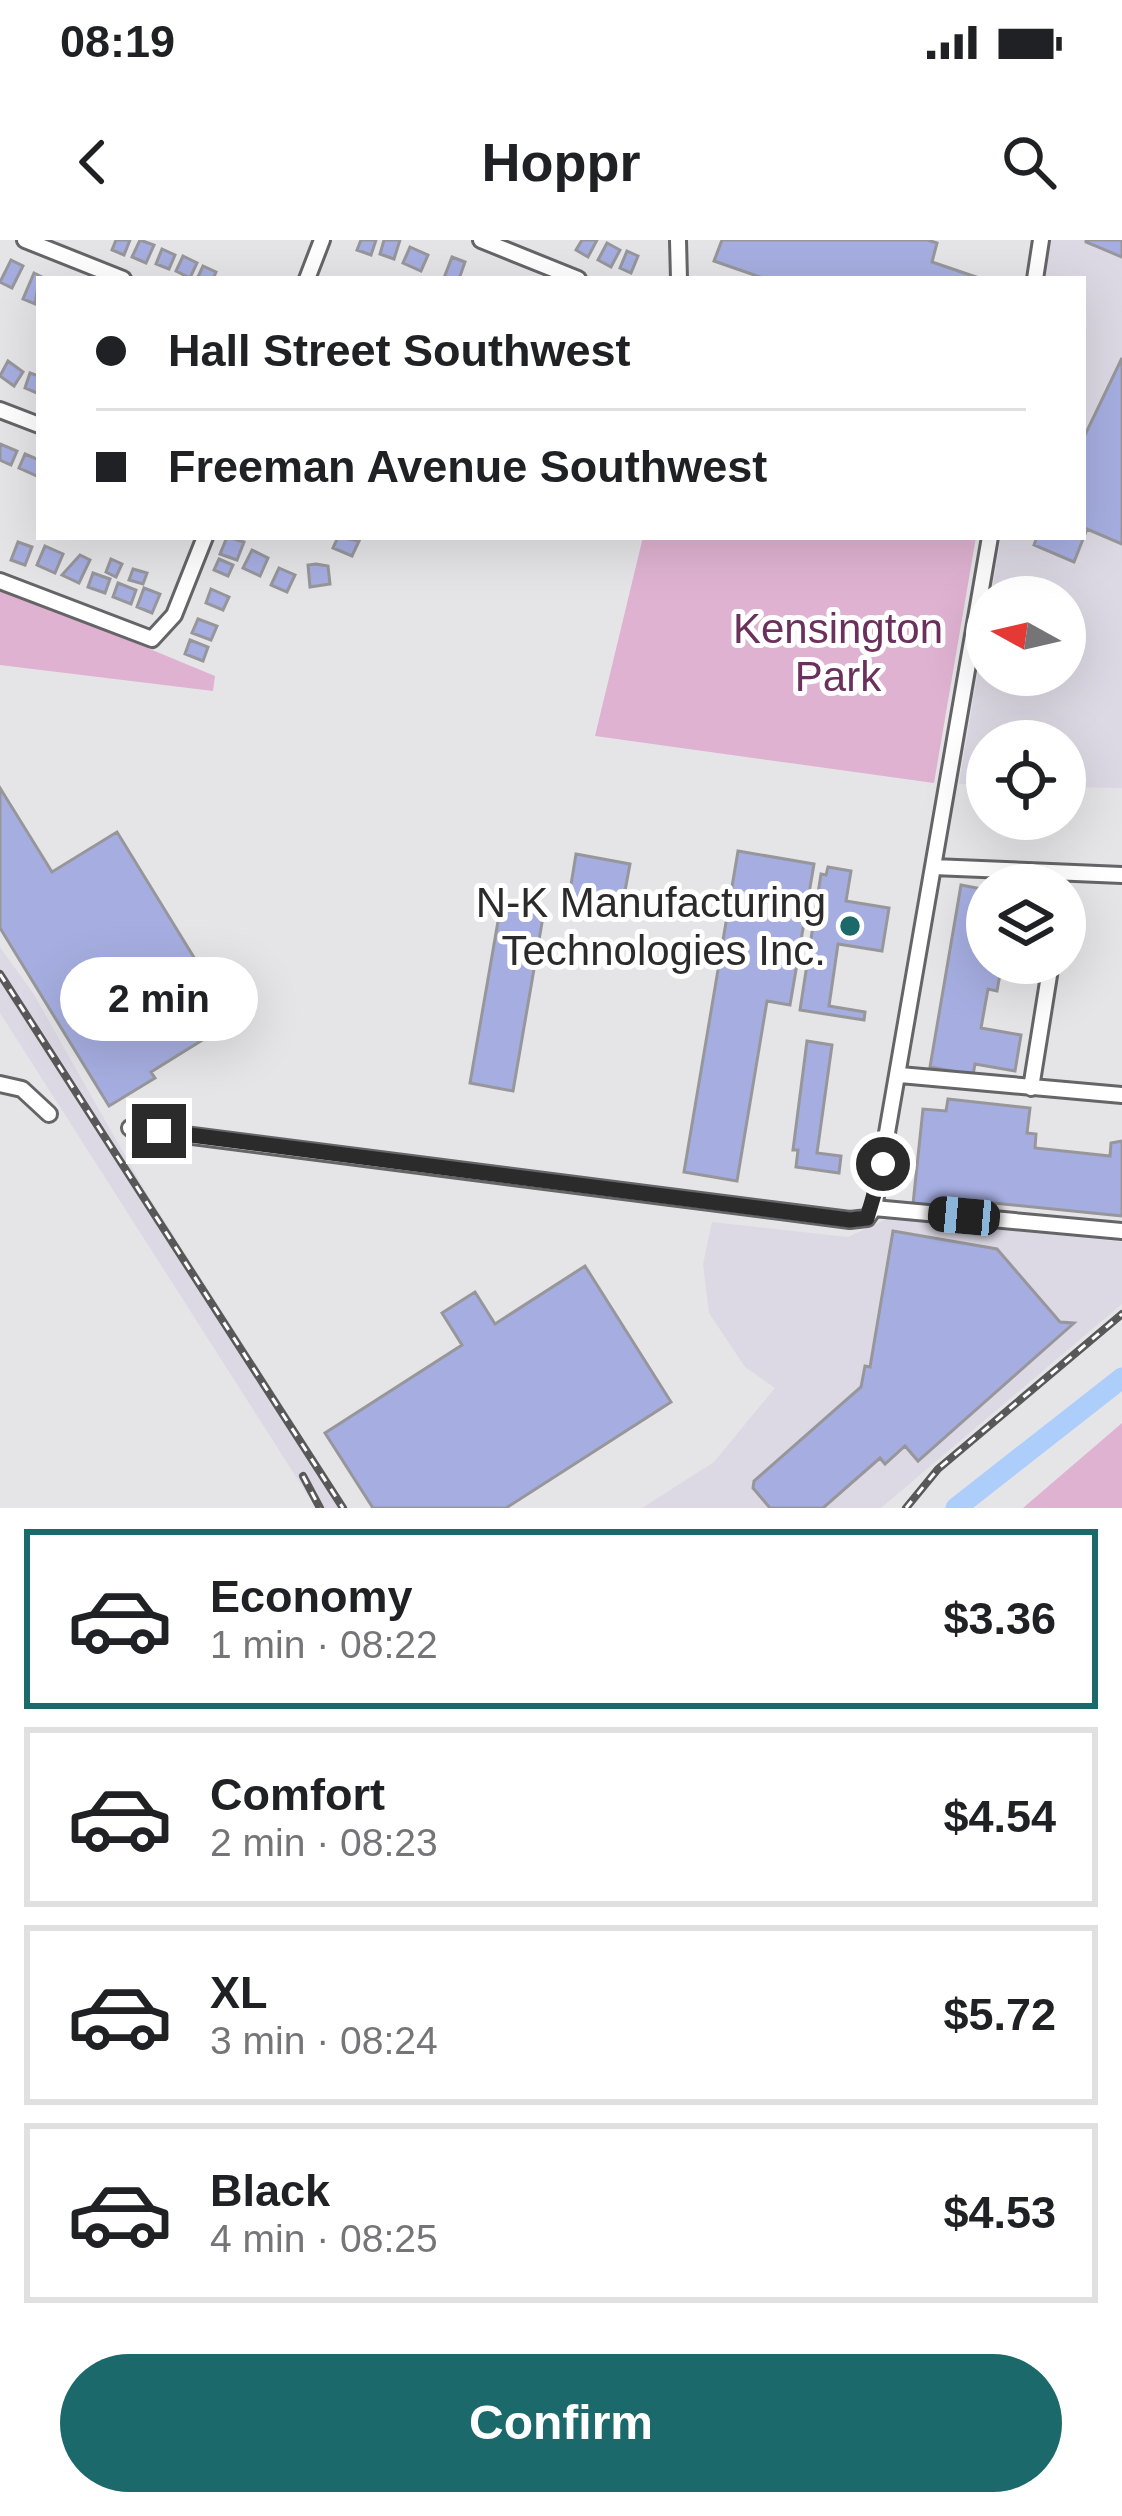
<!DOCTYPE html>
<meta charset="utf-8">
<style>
:root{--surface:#fff;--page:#f2f2f2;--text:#202124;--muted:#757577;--line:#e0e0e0;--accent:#1c696b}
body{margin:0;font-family:Arial,sans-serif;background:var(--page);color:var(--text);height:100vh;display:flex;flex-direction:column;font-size:45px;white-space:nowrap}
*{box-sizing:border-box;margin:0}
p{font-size:39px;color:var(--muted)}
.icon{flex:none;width:66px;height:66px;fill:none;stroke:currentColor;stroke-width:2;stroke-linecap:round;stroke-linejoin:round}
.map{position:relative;height:1268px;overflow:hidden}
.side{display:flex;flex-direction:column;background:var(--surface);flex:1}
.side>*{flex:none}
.guide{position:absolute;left:36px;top:36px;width:1050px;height:264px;border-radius:0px;box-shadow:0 12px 48px #0002;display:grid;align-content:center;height:264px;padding:0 60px;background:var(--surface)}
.needle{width:78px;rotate:278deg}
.buttons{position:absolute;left:966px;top:336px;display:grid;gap:24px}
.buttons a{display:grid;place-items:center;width:120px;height:120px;border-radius:50%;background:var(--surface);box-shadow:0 12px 48px #0002;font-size:60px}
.end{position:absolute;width:54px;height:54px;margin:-27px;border:15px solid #2b2b2c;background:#fff;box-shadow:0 0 0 6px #fff}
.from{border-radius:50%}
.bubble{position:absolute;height:84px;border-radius:42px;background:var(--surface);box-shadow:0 12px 48px #0002;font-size:39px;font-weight:600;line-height:84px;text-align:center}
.car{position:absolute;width:36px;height:72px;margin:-36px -18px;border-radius:15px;box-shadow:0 0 9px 3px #0007;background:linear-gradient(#222 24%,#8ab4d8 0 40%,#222 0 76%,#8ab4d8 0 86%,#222 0)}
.guide b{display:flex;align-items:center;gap:42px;height:114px;font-size:45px}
.guide b+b{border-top:3px solid var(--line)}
.guide i{width:30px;height:30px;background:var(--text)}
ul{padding:21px 0 0;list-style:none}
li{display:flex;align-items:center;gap:36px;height:180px;margin:0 24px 18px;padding:0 36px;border:6px solid var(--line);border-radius:0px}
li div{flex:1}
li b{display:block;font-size:45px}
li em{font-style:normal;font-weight:600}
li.current{border-color:var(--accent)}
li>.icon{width:108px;height:108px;stroke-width:1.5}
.action{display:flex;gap:24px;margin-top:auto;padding:24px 60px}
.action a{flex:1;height:138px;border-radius:72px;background:var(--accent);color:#fff;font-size:48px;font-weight:600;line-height:138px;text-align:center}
.status{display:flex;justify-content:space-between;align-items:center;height:84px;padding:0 60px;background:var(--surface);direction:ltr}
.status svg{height:33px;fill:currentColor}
header{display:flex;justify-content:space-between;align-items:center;height:156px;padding:0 60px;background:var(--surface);font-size:54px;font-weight:600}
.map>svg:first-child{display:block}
.built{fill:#dcd9e4}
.green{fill:#dfb2d1}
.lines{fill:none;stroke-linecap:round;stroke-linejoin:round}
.river{stroke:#adcdfb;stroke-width:21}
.building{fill:#a6aee1;stroke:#97979b;stroke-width:3}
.street-casing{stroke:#656568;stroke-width:20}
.street{stroke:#fff;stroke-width:14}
.rail-casing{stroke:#585859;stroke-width:8}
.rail{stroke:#fff;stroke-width:3;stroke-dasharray:9;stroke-linecap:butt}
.route{stroke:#2b2b2c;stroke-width:15}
.poi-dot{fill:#1c696b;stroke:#fff;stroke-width:4.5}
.labels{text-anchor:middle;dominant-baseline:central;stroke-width:10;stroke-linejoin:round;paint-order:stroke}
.park-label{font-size:42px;fill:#6b305c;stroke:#fff}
.poi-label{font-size:42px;fill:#2b2b2c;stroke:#fff;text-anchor:end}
</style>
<div class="status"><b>08:19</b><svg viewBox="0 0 49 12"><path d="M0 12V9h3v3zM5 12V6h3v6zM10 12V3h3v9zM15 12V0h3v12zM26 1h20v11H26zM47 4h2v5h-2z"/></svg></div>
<header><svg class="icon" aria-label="back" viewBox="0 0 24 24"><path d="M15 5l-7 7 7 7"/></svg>Hoppr<svg class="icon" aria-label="search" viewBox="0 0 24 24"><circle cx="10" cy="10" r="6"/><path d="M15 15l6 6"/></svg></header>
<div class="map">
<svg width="1122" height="1268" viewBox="0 0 1122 1268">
<rect width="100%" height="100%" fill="#e5e5e8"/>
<path class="built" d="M 1051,0 L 1122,0 L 1122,548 L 1065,547 L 1065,501 L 987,501 L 987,544 L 959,544 L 987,379 L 987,435 L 1065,435 L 1065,357 L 991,357 L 1001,297 L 1083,297 L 1083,39 L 1044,39 Z
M 0,707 L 33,753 L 144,949 L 348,1268 L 316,1268 L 0,773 Z
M 891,977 L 1122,1002 L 1122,1064 L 881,1268 L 642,1268 L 714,1222 L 775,1148 L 745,1127 L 709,1073 L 703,1024 L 712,982 L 848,997 Z"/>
<path class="green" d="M 643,297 L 976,297 L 934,543 L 595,496 Z
M 0,347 L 215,436 L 213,451 L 0,425 Z
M 1122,1183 L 1122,1268 L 1023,1268 Z"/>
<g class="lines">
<path class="river" d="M 956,1268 L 1122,1138"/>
</g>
<path class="building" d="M 116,0 L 130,0 L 124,15 L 112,10 Z
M 140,0 L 154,5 L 146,23 L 132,17 Z
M 361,0 L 376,0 L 371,15 L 357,10 Z
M 384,0 L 400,0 L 394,19 L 380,14 Z
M 582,0 L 597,0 L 588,17 L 576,10 Z
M 722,0 L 928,0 L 937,3 L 932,22 L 982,39 L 766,39 L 714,21 Z
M 1122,0 L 1122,17 L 1086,2 L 1086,0 Z
M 607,3 L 620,10 L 611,27 L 598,20 Z
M 410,7 L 428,15 L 421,31 L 403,23 Z
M 162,9 L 175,15 L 169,29 L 156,24 Z
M 627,11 L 638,16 L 631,33 L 620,28 Z
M 183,16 L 197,23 L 190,38 L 176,31 Z
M 452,17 L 465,22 L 459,39 L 444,38 Z
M 11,20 L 23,26 L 12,48 L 0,42 Z
M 203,26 L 216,32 L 213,39 L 197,39 Z
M 34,33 L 46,39 L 39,39 L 35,64 L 23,59 Z
M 1122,118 L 1122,304 L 1087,289 L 1074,322 L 1034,305 L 1037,297 L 1083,297 L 1083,199 Z
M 8,121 L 23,132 L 14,146 L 0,136 Z
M 30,133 L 39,136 L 39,154 L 25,148 Z
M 0,204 L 17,211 L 11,225 L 0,220 Z
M 25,214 L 39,220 L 37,236 L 19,228 Z
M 227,297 L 244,302 L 237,320 L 220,314 Z
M 338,297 L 359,301 L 352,316 L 333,308 Z
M 18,302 L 32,307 L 25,325 L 11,320 Z
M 45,306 L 63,314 L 55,333 L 37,325 Z
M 252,310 L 268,318 L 260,336 L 243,328 Z
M 80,315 L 90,320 L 79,343 L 62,335 Z
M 111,319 L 122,324 L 116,337 L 106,332 Z
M 219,319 L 233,325 L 228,336 L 214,330 Z
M 316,324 L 328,326 L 330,344 L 310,347 L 308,325 Z
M 279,328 L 295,335 L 287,352 L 271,345 Z
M 133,329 L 147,333 L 143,344 L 129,340 Z
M 93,333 L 110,339 L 105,353 L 88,347 Z
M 118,343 L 136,350 L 131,364 L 113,357 Z
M 144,348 L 160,354 L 152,373 L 137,367 Z
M 211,349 L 229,357 L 223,370 L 206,363 Z
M 198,379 L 217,386 L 211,400 L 192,393 Z
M 190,400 L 208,407 L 203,421 L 185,414 Z
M 0,548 L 52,632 L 117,592 L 233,781 L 151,832 L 155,838 L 109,866 L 0,688 Z
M 738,611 L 814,624 L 790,765 L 767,761 L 737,941 L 684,932 Z
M 576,614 L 630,624 L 622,667 L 569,657 Z
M 828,627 L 851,631 L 846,661 L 889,668 L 882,711 L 838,704 L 829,766 L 865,772 L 864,780 L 800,770 L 821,634 L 826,635 Z
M 961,645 L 987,650 L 987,723 L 1002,723 L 997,751 L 988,749 L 981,788 L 1021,795 L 1015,831 L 975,824 L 973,835 L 930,827 Z
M 501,664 L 544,671 L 513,851 L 470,843 Z
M 807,801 L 832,805 L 817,913 L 841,916 L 839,933 L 796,927 L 798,910 L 793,910 Z
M 948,859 L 1030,868 L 1027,893 L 1036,894 L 1035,908 L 1110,916 L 1111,903 L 1122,901 L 1122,976 L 963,960 L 962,969 L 913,964 L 923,869 L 946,871 Z
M 893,991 L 997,1009 L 1060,1082 L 1074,1083 L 918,1221 L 905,1206 L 885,1224 L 880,1218 L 823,1268 L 770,1268 L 753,1248 L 754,1241 L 861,1147 L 865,1126 L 870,1127 Z
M 585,1026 L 671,1162 L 506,1268 L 373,1268 L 325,1193 L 462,1105 L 442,1073 L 475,1052 L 495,1084 Z"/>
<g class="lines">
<g class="street-casing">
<path id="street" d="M 25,0 L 123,39
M 481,0 L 578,39
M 678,0 L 679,39
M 307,39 L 322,0
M 1035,39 L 1041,0
M 0,170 L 39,185
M 0,341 L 152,399 L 174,375 L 205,297
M 933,627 L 1122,635
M 900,835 L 1122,855
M 0,844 L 22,849 L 49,874
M 1031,848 L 1051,723
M 130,888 L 850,980 L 867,978 L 874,968 L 1122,991
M 874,968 L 990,297"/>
</g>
<use href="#street" class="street"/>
<g class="rail-casing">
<path id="rail" d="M 0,734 L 343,1268
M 303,1236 L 320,1268
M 906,1268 L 938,1229 L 1122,1074"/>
</g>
<use href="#rail" class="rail"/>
</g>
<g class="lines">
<path class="route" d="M 159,891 L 850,980 L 867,978 L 883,924"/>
</g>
<circle class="poi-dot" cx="850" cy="686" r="12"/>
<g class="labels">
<g class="park-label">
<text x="838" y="388">Kensington<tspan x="838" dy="48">Park</tspan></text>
</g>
<g class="poi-label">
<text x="826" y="662">N-K Manufacturing<tspan x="826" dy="48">Technologies Inc.</tspan></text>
</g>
</g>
</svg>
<div class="buttons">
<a><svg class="needle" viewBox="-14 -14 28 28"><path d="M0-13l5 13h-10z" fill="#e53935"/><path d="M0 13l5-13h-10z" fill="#757577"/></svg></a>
<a><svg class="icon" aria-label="locate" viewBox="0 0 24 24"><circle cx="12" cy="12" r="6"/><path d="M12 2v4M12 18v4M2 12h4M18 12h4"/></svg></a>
<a><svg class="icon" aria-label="layers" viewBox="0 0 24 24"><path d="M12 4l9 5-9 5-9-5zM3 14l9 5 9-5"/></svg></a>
</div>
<i class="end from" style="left:883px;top:924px"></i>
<i class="end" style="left:159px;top:891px"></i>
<div class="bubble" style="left:60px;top:717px;width:198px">2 min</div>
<i class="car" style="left:964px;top:976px;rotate:275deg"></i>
<div class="guide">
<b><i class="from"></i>Hall Street Southwest</b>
<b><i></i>Freeman Avenue Southwest</b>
</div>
</div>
<section class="side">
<ul>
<li class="current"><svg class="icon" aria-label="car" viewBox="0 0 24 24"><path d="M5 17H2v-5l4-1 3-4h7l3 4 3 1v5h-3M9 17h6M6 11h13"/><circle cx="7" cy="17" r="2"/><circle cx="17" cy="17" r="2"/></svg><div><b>Economy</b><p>1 min · 08:22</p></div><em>$3.36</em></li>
<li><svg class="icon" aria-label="car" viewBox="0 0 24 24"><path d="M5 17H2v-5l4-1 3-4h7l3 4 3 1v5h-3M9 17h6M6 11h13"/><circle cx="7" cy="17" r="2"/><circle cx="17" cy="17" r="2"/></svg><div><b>Comfort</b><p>2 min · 08:23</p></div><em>$4.54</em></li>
<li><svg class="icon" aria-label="car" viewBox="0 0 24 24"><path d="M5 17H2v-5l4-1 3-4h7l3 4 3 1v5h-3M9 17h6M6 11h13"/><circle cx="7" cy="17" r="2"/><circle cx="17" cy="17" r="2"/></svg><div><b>XL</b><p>3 min · 08:24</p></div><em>$5.72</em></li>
<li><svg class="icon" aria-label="car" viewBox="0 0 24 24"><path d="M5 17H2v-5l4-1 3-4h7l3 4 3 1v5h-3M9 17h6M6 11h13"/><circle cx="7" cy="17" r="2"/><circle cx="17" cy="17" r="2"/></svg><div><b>Black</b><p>4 min · 08:25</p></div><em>$4.53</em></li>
</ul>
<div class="action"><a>Confirm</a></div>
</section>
